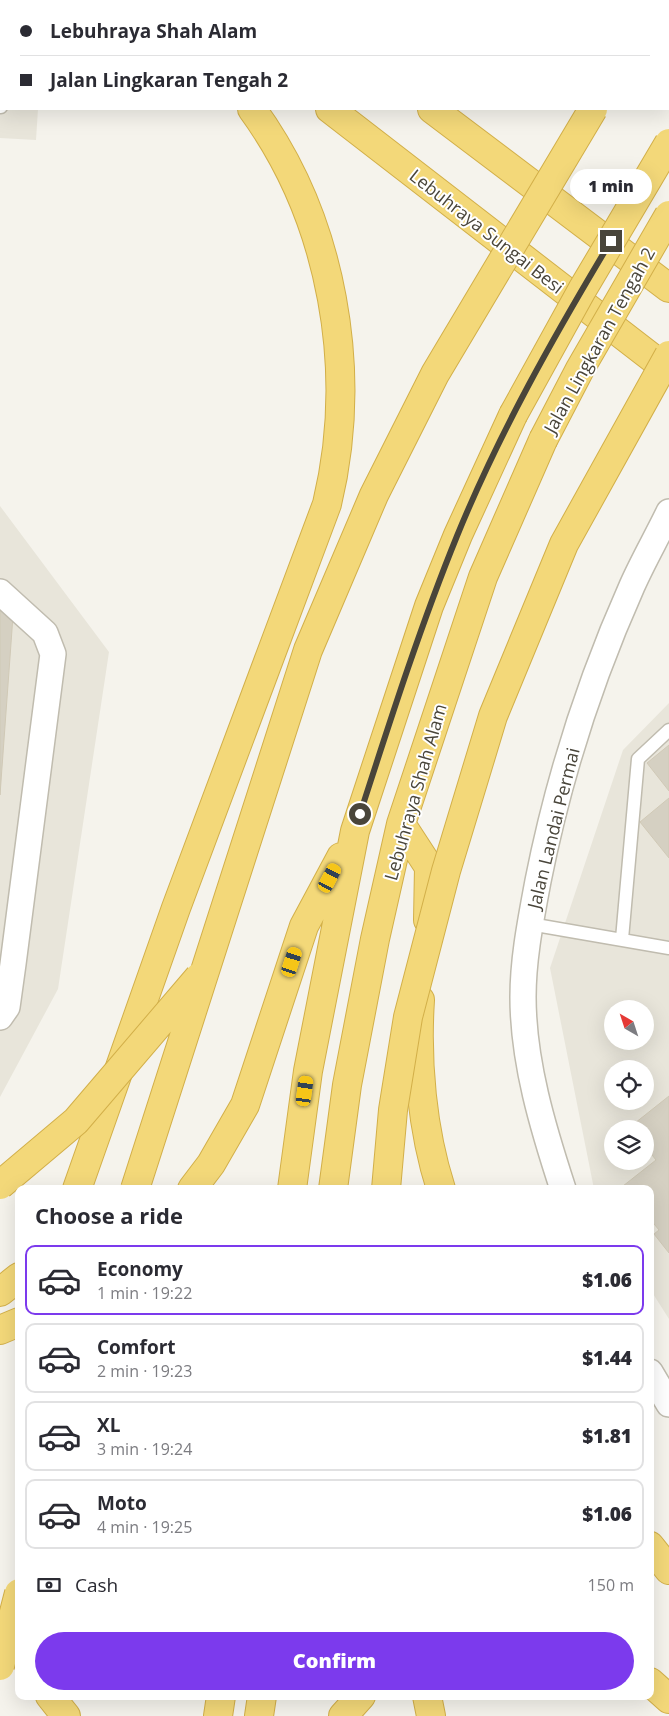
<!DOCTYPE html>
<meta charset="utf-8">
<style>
:root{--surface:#fff;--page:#f2f2f3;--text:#2b2b33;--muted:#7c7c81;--line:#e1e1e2;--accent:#7c3aed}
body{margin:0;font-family:"Open Sans",sans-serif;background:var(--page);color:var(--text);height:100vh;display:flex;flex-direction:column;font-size:19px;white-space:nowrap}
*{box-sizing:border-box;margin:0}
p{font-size:16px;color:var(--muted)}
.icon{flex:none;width:28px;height:28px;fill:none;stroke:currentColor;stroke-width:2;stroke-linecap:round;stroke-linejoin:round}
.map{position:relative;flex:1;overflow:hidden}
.sheet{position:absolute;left:15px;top:1185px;width:639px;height:515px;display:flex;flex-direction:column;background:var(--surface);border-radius:10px;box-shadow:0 5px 20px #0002}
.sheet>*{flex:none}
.top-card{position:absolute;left:0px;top:0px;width:670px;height:110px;box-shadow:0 5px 20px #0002;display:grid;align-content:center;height:110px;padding:0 20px;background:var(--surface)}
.needle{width:32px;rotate:321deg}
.fabs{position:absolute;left:604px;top:1000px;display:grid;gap:10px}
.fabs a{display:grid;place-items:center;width:50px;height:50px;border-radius:50%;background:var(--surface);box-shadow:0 5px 20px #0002;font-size:25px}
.end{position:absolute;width:22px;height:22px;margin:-11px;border:6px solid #49453a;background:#fff;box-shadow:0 0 0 2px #fff}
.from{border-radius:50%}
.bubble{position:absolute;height:35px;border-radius:18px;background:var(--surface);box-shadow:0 5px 20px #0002;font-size:16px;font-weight:800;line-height:35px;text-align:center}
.car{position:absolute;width:15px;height:30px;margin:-15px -8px;border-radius:6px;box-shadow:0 0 4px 1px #0007;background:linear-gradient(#f5c518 24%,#345 0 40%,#f5c518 0 76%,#345 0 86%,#f5c518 0)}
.top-card b{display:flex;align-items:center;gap:18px;height:48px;font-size:19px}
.top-card b+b{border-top:1px solid var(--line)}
.top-card i{width:12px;height:12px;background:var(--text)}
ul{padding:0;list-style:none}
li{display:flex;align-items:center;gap:15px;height:70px;margin:0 10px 8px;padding:0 10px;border:2px solid var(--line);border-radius:10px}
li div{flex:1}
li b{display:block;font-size:19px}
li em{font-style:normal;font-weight:800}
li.current{border-color:var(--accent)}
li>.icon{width:45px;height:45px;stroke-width:1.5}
h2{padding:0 20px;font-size:22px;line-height:60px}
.pay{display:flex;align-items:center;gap:12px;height:55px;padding:0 20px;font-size:19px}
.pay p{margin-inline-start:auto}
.cta{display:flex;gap:10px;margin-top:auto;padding:10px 20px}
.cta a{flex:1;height:58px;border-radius:30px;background:var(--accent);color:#fff;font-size:20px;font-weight:800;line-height:58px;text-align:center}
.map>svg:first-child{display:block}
.residential{fill:#e8e5da;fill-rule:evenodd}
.building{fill:#d5d0c2;stroke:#d0c9b6}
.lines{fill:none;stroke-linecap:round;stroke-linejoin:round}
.lane-casing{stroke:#c0bcaf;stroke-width:15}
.street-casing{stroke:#c0bcaf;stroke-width:28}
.highway-casing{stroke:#d2af49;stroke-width:30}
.lane{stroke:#fff;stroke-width:12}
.street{stroke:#fff;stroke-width:25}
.highway{stroke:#f3d879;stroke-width:28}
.highway-bridge-casing{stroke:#d2af49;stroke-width:30;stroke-linecap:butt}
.highway-bridge{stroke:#f3d879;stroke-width:28}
.route{stroke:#49453a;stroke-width:6}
.labels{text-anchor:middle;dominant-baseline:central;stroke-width:4;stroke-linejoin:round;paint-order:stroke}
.street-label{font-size:18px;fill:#49453a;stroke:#fff}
</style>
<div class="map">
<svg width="669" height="1716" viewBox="0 0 669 1716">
<rect width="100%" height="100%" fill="#f5f3ec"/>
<path class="residential" d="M 0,0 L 44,0 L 1,1 L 1,109 L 38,109 L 36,140 L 0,138 Z
M 0,506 L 109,652 L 58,989 L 0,1097 Z
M 669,703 L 669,1319 L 650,1289 L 650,1189 L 594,1189 L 550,968 L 623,750 ZM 612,1009 L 645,1009 L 645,1041 L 612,1041 ZM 612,1069 L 645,1069 L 645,1101 L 612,1101 ZM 612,1129 L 645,1129 L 645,1161 L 612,1161 Z"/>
<path class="building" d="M 0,601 L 14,602 L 0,795 Z
M 669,745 L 669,791 L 647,763 Z
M 669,798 L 669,858 L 640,822 Z
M 669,1096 L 669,1253 L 654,1234 L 659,1230 L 650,1219 L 650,1189 L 626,1189 L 623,1186 L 656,1160 L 645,1146 L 645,1129 L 630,1127 Z"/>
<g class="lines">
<g class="lane-casing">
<path id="lane" d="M 0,1 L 1,2
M 0,107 L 1,107
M 530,924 L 669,948
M 622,939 L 638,759 L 669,730"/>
</g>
<g class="street-casing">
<path id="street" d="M 0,592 L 45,633 L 53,654 L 13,964 L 7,1007 L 0,1017
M 563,1189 C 543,1128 523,1062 523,997 C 523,958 531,919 538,881 C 558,780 590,680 632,586 C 643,561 657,537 669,512
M 650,1372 L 669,1404"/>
</g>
<g class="highway-casing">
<path id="highway" d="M 138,0 L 140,1
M 189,0 L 191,1
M 288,0 L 290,1
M 658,1 L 659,0
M 330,109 L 669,371
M 432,109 L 669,288
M 401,824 L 429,867 L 428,920
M 420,1000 C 416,1061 422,1130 441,1189
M 77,1189 L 176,908 L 327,504 C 359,371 333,220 252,109
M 192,1189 L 211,1164 L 245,1105 L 304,926 L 341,857
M 292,1189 L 308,1071 L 355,831 L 429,606 L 458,535 L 513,415
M 333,1189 L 347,1085 L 375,939 L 401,824 L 483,577 L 543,440
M 0,1292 L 19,1277
M 0,1330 L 19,1322
M 650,1546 L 669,1570
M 650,1682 L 669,1699
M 50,1696 L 66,1716
M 427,1696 L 431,1716
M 218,1716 L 221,1696
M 259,1716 L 262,1696
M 343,1716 L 361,1696"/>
</g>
<use href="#lane" class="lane"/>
<use href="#street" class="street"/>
<use href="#highway" class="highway"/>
<g class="highway-bridge-casing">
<path id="highway-bridge" d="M 513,415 L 582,290 L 669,143
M 543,440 L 580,369 L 669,215
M 0,1185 L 76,1121 L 199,977
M 135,1189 L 308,650 L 374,495 L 435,374 L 593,109
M 386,1189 L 393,1110 L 408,1017 L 446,871 L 493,716 L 564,544 L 669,355
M 0,1666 L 19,1593"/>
</g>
<use href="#highway-bridge" class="highway-bridge"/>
</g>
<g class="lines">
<path class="route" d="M 360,814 C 390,721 420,627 457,536 C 499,433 554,336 611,241"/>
</g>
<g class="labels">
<g class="street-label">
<text transform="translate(487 231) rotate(38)">Lebuhraya Sungai Besi</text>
<text transform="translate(599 340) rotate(-61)">Jalan Lingkaran Tengah 2</text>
<text transform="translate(415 792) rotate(-74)">Lebuhraya Shah Alam</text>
<text transform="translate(553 828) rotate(-76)">Jalan Landai Permai</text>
</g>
</g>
</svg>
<div class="fabs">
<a><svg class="needle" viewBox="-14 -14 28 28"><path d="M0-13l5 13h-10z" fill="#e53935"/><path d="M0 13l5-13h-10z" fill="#7c7c81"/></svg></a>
<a><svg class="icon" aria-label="locate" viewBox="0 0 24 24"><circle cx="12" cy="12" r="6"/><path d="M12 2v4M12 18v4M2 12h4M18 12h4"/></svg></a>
<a><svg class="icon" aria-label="layers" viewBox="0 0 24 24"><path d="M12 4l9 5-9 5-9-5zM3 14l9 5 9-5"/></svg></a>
</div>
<i class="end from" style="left:360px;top:814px"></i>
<i class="end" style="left:611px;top:241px"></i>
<div class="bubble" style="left:570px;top:169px;width:82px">1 min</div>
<i class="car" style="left:330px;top:878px;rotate:28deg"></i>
<i class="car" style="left:292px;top:962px;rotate:18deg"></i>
<i class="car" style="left:305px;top:1091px;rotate:8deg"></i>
<div class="top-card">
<b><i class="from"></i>Lebuhraya Shah Alam</b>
<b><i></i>Jalan Lingkaran Tengah 2</b>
</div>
<section class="sheet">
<h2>Choose a ride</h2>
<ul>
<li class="current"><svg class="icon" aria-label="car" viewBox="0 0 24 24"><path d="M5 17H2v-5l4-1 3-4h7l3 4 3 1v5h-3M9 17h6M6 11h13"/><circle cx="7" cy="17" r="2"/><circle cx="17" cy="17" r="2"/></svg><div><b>Economy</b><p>1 min · 19:22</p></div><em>$1.06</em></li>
<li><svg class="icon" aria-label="car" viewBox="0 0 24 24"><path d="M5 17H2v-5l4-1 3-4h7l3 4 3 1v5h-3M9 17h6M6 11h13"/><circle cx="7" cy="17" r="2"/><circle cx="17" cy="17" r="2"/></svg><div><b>Comfort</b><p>2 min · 19:23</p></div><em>$1.44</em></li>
<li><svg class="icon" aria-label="car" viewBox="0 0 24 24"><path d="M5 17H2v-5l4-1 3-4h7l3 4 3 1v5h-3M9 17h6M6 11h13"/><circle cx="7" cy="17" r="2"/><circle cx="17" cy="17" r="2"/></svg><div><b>XL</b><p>3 min · 19:24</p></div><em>$1.81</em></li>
<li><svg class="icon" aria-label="car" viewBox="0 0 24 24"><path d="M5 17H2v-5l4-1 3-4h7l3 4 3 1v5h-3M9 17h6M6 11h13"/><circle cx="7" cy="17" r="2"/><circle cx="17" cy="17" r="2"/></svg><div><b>Moto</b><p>4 min · 19:25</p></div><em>$1.06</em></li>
</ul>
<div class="pay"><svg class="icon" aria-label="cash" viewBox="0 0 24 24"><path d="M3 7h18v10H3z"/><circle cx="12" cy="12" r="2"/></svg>Cash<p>150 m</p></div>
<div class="cta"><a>Confirm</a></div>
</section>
</div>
